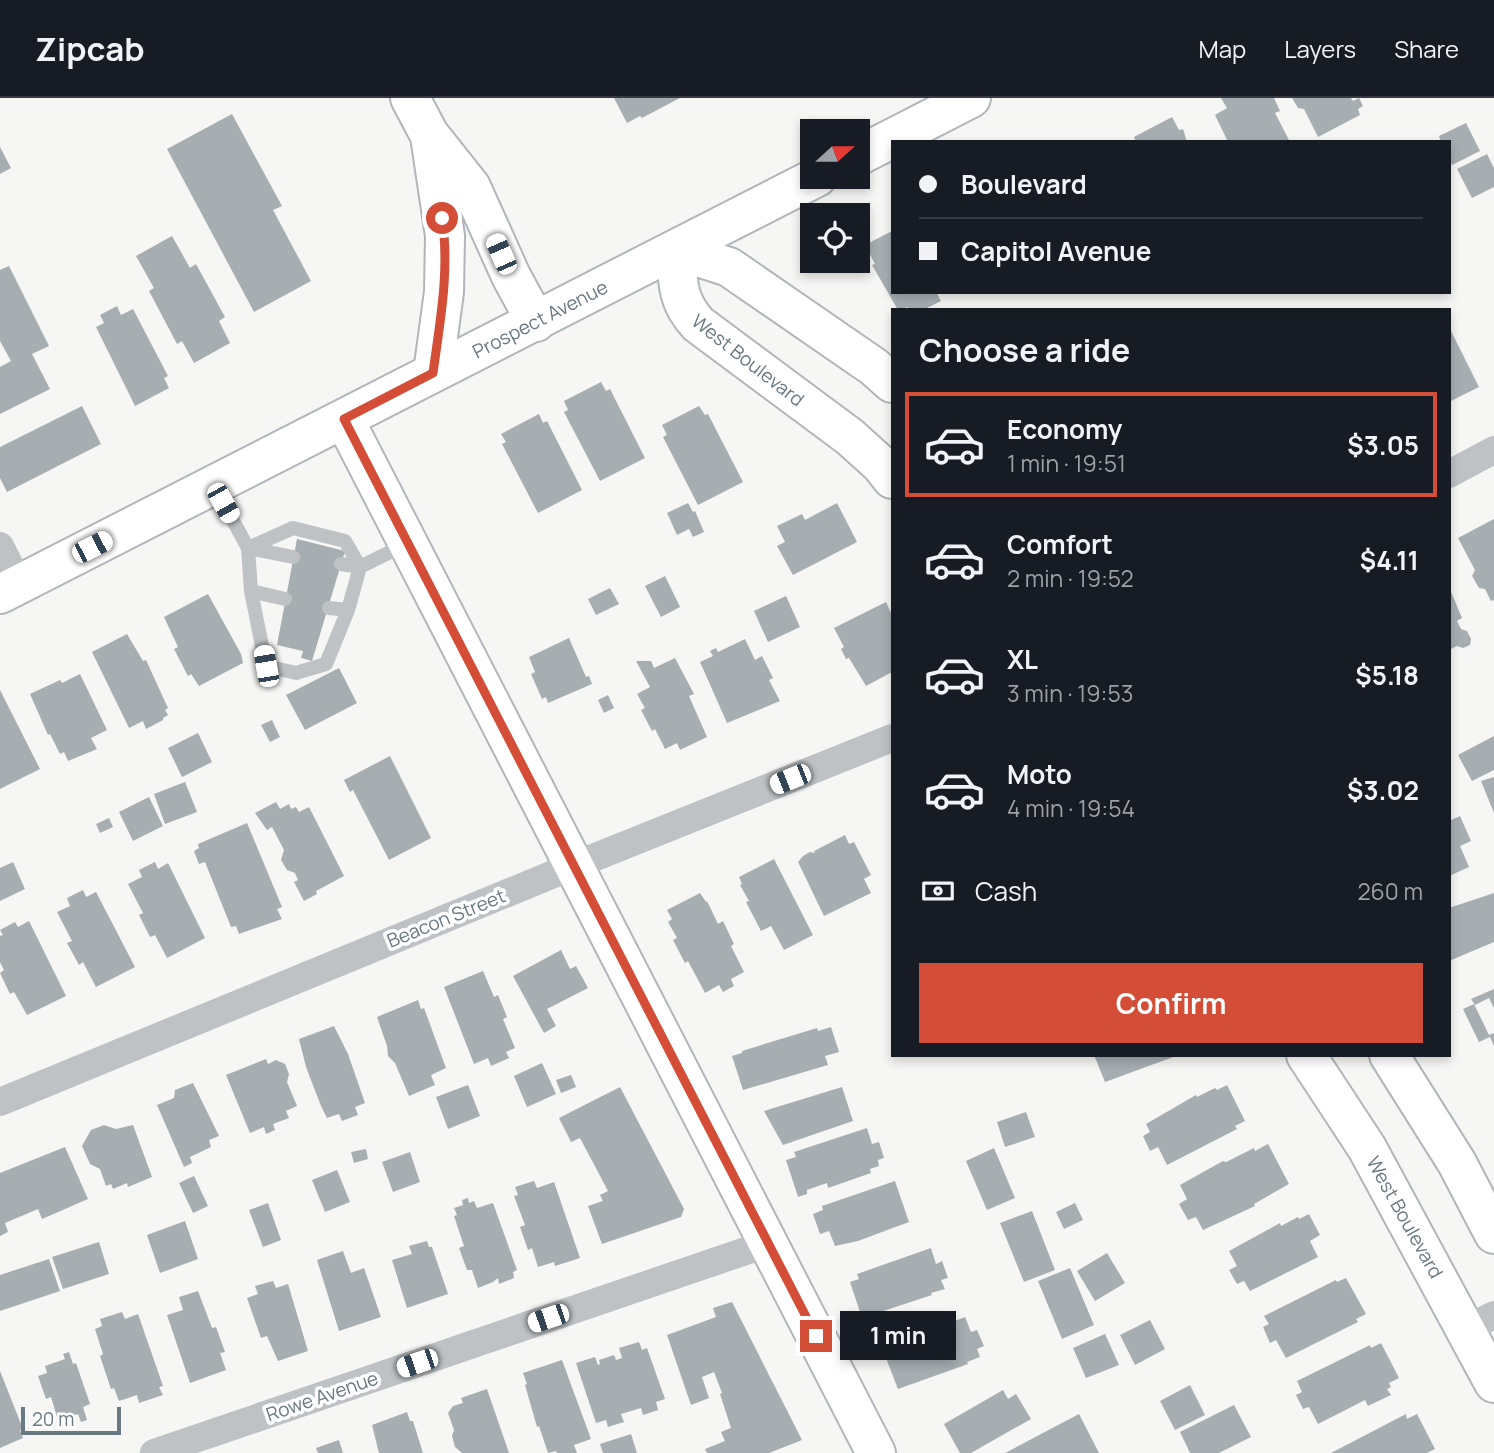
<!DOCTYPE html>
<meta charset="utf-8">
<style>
:root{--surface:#171b24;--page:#20242c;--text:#f1f3f6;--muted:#9ea1a6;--line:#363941;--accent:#d34d37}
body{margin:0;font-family:Manrope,sans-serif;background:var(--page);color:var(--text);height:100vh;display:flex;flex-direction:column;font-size:26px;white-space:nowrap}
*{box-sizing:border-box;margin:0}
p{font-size:23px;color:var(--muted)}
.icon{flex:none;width:38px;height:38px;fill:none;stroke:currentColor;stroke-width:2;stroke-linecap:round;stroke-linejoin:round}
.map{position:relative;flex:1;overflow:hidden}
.sheet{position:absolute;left:891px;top:210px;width:560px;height:749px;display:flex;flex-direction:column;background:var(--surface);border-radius:0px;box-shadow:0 4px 10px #0003}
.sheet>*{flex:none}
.top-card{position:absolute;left:891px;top:42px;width:560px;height:154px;border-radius:0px;box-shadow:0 4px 10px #0003;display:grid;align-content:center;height:154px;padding:0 28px;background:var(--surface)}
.needle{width:46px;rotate:69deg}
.buttons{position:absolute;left:800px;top:21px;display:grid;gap:14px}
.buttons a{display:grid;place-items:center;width:70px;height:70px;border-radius:0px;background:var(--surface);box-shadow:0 4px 10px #0003;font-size:35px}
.scale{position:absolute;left:21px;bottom:18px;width:100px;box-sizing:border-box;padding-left:7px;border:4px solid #687982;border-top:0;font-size:19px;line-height:24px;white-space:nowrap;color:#687982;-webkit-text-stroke:5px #fff;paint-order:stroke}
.end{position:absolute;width:32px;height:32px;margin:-16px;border:9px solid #d34d37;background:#fff;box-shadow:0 0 0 4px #fff}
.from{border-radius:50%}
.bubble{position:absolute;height:49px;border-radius:0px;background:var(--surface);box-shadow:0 4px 10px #0003;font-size:23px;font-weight:700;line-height:49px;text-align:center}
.car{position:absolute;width:21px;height:42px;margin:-21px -10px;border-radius:9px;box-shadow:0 0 5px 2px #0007;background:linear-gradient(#fff 24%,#345 0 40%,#fff 0 76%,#345 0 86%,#fff 0)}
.top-card b{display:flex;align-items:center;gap:24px;height:66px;font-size:26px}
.top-card b+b{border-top:2px solid var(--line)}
.top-card i{width:18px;height:18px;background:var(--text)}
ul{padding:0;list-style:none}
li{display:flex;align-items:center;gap:21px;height:105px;margin:0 14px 10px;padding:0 14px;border:4px solid transparent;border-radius:0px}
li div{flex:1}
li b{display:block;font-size:26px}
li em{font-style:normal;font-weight:700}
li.active{border-color:var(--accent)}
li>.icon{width:63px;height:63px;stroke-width:1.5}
h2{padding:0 28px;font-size:32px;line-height:84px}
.pay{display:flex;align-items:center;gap:18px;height:77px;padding:0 28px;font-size:26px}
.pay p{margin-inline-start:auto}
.cta{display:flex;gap:14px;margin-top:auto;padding:14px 28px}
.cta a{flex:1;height:80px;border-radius:0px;background:var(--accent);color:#fff;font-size:28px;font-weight:700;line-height:80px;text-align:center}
header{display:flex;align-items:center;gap:42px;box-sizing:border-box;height:98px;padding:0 35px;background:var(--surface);border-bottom:2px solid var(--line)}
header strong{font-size:33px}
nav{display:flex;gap:38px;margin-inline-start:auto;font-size:24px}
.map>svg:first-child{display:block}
.building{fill:#a6aeb2}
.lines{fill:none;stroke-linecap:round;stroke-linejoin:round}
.secondary-casing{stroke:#b0b6ba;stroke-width:42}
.service{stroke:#bec2c5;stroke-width:14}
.minor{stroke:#bec2c5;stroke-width:28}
.secondary{stroke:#fff;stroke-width:38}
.route{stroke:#d34d37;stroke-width:9}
.labels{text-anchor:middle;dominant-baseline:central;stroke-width:7;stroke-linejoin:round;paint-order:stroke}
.street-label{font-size:19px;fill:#687982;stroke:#fff}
</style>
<header>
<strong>Zipcab</strong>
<nav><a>Map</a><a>Layers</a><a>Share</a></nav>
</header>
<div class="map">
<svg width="1494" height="1355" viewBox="0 0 1494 1355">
<rect width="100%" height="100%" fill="#f6f6f4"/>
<path class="building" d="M 614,0 L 680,0 L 642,20 L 640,18 L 627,25 Z
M 1221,0 L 1274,0 L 1280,13 L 1275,15 L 1290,44 L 1228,44 L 1215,17 L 1227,10 Z
M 1292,0 L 1351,0 L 1353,3 L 1359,0 L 1363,8 L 1358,11 L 1360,17 L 1318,39 L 1304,11 L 1298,10 Z
M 232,16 L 282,108 L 273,112 L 311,183 L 254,214 L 167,51 Z
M 1172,19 L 1179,32 L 1183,31 L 1187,44 L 1136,44 L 1134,39 Z
M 1466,25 L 1480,53 L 1452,67 L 1449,60 L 1449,44 L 1441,44 L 1439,38 Z
M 0,49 L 11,70 L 0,76 Z
M 1487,56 L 1494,70 L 1494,89 L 1472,100 L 1457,71 Z
M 892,133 L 892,194 L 936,194 L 941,203 L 923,212 L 909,212 L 908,209 L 898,212 L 872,167 L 875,166 L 865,147 Z
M 172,138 L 190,170 L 196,166 L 225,219 L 219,223 L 230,245 L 194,265 L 182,243 L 177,246 L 149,193 L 154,190 L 136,158 Z
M 9,168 L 49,248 L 32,256 L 50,291 L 0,316 L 0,269 L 11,263 L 0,243 L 0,172 Z
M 117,208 L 121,217 L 133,211 L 168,278 L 164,280 L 169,290 L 135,308 L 96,229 L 104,225 L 100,217 Z
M 1449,229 L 1479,289 L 1451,303 L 1449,300 Z
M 601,284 L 606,293 L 610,291 L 645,360 L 600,383 L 564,314 L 568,312 L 564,303 Z
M 82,308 L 101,346 L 7,394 L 0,380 L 0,349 Z
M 699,308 L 705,317 L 708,316 L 743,384 L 698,407 L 663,339 L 667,337 L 662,327 Z
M 539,316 L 543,325 L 547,323 L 582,392 L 538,415 L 502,346 L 506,344 L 501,336 Z
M 688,405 L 693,414 L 695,413 L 704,434 L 693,439 L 689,431 L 677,437 L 667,415 Z
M 837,405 L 857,444 L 793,477 L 777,448 L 785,444 L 777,428 L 802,416 L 805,422 Z
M 1494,421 L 1494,502 L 1491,503 L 1485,491 L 1479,490 L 1472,478 L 1475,472 L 1458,440 Z
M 297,441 L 345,453 L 312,563 L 301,560 L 303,553 L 277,547 Z
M 665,478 L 680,509 L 661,519 L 645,488 Z
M 1449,489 L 1462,520 L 1457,523 L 1461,531 L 1467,533 L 1471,541 L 1470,547 L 1463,550 L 1457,548 L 1449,552 Z
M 610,490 L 619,506 L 596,517 L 588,501 Z
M 208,496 L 241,556 L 243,565 L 199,588 L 191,576 L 188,578 L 174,551 L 178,549 L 164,519 Z
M 786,498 L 800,529 L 768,544 L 754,513 Z
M 886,504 L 892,517 L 892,574 L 866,588 L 849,560 L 846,561 L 841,551 L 844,549 L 834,530 Z
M 127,536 L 143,563 L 146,562 L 168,610 L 165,612 L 168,617 L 163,620 L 163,622 L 146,631 L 143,623 L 129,630 L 92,554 Z
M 569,540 L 586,579 L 589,578 L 592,586 L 548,605 L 546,599 L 542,601 L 531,576 L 535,574 L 529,559 Z
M 745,541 L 755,562 L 762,558 L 773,580 L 769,582 L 780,603 L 727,625 L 700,564 L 713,558 L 710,553 L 716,550 L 718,554 Z
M 675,560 L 694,596 L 689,598 L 707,639 L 680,652 L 677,645 L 665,651 L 655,631 L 652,633 L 641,612 L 645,610 L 637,596 L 650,589 L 636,563 L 651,563 L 654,570 Z
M 339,570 L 357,605 L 305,632 L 286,597 Z
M 80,576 L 107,632 L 91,640 L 97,651 L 68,663 L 64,654 L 60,656 L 50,636 L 48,637 L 30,596 L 60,582 L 62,585 Z
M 0,592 L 40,671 L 0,691 Z
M 608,597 L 614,610 L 604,615 L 598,602 Z
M 272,622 L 280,639 L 270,644 L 261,627 Z
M 198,635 L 212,664 L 182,679 L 168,650 Z
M 1494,638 L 1494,672 L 1472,683 L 1458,657 Z
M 390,658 L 431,740 L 389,762 L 353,692 L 350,694 L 344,682 Z
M 1494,679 L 1494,715 L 1481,683 Z
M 185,684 L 197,714 L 165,726 L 154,696 Z
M 149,699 L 163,728 L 133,743 L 119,714 Z
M 276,704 L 280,711 L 289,706 L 291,711 L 296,709 L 299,714 L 309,709 L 344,778 L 316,793 L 317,796 L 304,803 L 294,784 L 298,782 L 295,775 L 287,772 L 281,762 L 284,752 L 272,729 L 267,732 L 255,715 Z
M 1460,718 L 1471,743 L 1460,748 L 1469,769 L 1449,778 L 1449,723 Z
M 109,720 L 113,729 L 100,735 L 96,726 Z
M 247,725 L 282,809 L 277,811 L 282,821 L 239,836 L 236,828 L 231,829 L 205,764 L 199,766 L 194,753 L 199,750 L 198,746 Z
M 845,737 L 849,746 L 854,744 L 871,777 L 864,781 L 871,795 L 824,818 L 798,764 L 803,758 L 810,754 L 815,755 L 814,753 Z
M 774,761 L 813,837 L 784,852 L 771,828 L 761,833 L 746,804 L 749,803 L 740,787 L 742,786 L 739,779 Z
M 13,764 L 25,791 L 0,803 L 0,770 Z
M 155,764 L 158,771 L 168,765 L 205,840 L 167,860 L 155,837 L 150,839 L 139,817 L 143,815 L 128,786 L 142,779 L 139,772 Z
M 83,792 L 86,799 L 96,794 L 135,869 L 96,889 L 83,864 L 79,867 L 67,845 L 72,843 L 57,814 L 70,808 L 67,800 Z
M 700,795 L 706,804 L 707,803 L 718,826 L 723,823 L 734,846 L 731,848 L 744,874 L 731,881 L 734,888 L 723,894 L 719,887 L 705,895 L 688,863 L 685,865 L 673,842 L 677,840 L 668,824 L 672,821 L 667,812 Z
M 1494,795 L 1494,844 L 1449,863 L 1449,810 Z
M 29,823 L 66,898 L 27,917 L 14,894 L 10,896 L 0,875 L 4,872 L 0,864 L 0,838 L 3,837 L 0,832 L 15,824 L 18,829 Z
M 561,852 L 570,871 L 576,868 L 588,890 L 547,911 L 556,928 L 544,935 L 513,878 Z
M 483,873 L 494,899 L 498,897 L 507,919 L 503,921 L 515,950 L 506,954 L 509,960 L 491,968 L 488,960 L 474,966 L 444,889 Z
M 1494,891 L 1494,910 L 1489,900 L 1475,907 L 1471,901 Z
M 418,902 L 421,911 L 424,910 L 446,970 L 431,977 L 435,987 L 409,998 L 395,965 L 388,958 L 387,948 L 377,919 Z
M 1474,906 L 1489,937 L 1494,935 L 1494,948 L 1490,939 L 1479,944 L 1463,911 Z
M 334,928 L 348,956 L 365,1005 L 355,1009 L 358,1017 L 342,1023 L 339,1016 L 327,1020 L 321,1008 L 306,969 L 299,941 Z
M 831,929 L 839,954 L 825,958 L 828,967 L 743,992 L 732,958 L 742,955 L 742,953 L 817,930 L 818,933 Z
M 1094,957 L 1176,957 L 1176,958 L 1105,984 Z
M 266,961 L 268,966 L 276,962 L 285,966 L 289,976 L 287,984 L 297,1008 L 286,1013 L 289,1020 L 273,1026 L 275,1032 L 266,1036 L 264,1029 L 250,1035 L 226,977 Z
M 542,965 L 556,996 L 527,1009 L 514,978 Z
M 571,977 L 576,989 L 561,995 L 556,982 Z
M 193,985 L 219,1038 L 209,1042 L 211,1049 L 190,1059 L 192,1065 L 184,1069 L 157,1007 L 174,1000 L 175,992 Z
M 468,987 L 480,1018 L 448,1031 L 436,999 Z
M 1227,987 L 1245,1023 L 1235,1028 L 1237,1031 L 1167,1067 L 1158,1049 L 1150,1053 L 1143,1038 L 1150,1034 L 1146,1026 L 1196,997 L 1197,999 L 1215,990 L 1217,992 Z
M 620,989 L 684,1111 L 681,1119 L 602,1146 L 588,1108 L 603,1103 L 600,1097 L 608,1093 L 580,1040 L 571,1044 L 559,1020 Z
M 842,989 L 853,1023 L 783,1047 L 764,1013 Z
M 1026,1014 L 1035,1039 L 1005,1049 L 997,1024 Z
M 104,1027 L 116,1031 L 133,1027 L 152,1079 L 128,1089 L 127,1085 L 113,1091 L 111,1086 L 106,1088 L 100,1071 L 90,1066 L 82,1048 L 91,1032 Z
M 867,1030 L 872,1046 L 879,1044 L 884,1060 L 878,1062 L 879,1068 L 870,1071 L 871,1075 L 828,1090 L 827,1085 L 807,1092 L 807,1096 L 798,1099 L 786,1062 L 796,1059 L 794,1054 Z
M 1268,1046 L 1289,1086 L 1254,1106 L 1255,1108 L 1203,1132 L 1196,1119 L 1188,1122 L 1179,1106 L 1187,1101 L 1180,1087 L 1223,1063 L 1226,1064 L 1254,1050 L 1255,1053 Z
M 65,1049 L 88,1101 L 42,1121 L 38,1111 L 5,1125 L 8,1134 L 0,1138 L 0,1075 Z
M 994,1050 L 1015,1100 L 987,1112 L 966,1063 Z
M 366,1051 L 368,1061 L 354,1065 L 351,1054 Z
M 410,1054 L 420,1084 L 393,1094 L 382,1064 Z
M 337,1072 L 350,1104 L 325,1114 L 312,1082 Z
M 194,1078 L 208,1108 L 193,1115 L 179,1085 Z
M 534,1083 L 537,1090 L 554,1084 L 580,1160 L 555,1168 L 554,1164 L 538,1169 L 532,1150 L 528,1152 L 520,1129 L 525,1127 L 514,1098 L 518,1097 L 515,1089 Z
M 895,1083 L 909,1124 L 858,1143 L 835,1148 L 829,1133 L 820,1136 L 813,1116 L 823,1112 L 822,1108 Z
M 468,1100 L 469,1105 L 474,1103 L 477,1110 L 493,1105 L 517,1172 L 513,1174 L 514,1180 L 499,1186 L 498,1180 L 493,1184 L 478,1190 L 472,1172 L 467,1172 L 459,1150 L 464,1148 L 454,1118 L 457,1117 L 454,1110 L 463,1107 L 462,1102 Z
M 268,1105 L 281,1142 L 263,1149 L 249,1112 Z
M 1075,1105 L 1083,1122 L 1064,1131 L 1056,1114 Z
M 1032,1113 L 1055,1172 L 1024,1184 L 1000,1125 Z
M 1309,1116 L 1320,1137 L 1310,1143 L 1318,1159 L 1250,1193 L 1244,1183 L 1237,1186 L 1229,1172 L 1237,1168 L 1229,1153 L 1280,1125 L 1281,1128 L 1298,1119 L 1299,1121 Z
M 185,1123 L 198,1161 L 160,1175 L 147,1137 Z
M 427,1143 L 429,1149 L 432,1149 L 448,1196 L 407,1210 L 392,1162 L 412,1156 L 409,1148 Z
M 99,1144 L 109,1176 L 63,1191 L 52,1159 Z
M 931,1150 L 936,1166 L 942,1163 L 948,1180 L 941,1182 L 945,1191 L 931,1195 L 932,1197 L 862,1220 L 850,1184 L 859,1181 L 857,1176 Z
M 343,1153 L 351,1175 L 364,1170 L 381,1219 L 339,1233 L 317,1162 Z
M 1107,1155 L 1125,1185 L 1095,1203 L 1077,1173 Z
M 49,1161 L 60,1193 L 0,1213 L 0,1177 Z
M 1070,1170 L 1094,1227 L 1062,1241 L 1038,1183 Z
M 1346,1180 L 1366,1216 L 1356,1221 L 1358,1224 L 1286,1260 L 1276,1242 L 1270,1245 L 1263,1229 L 1269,1226 L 1264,1218 L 1336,1182 L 1337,1184 Z
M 273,1183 L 276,1190 L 288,1186 L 308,1253 L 278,1263 L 267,1238 L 261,1240 L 247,1200 L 258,1196 L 255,1188 Z
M 198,1193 L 212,1230 L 216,1229 L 225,1254 L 220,1255 L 226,1272 L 190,1285 L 167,1217 L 183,1212 L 179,1199 Z
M 732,1204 L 802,1342 L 769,1355 L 707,1355 L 705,1351 L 725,1343 L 721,1334 L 731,1330 L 720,1296 L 722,1295 L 714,1274 L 702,1279 L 709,1300 L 691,1307 L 667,1237 L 716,1219 L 713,1210 Z
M 122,1214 L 125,1221 L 138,1216 L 163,1288 L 159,1289 L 163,1297 L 139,1305 L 137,1297 L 119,1303 L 114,1290 L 111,1291 L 100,1258 L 103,1256 L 95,1231 L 102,1228 L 100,1221 Z
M 965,1219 L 971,1234 L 977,1232 L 984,1248 L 977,1251 L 980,1259 L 967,1264 L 968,1266 L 898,1291 L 884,1255 L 893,1252 L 892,1247 Z
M 1150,1222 L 1165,1251 L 1135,1267 L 1120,1237 Z
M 1105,1236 L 1119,1267 L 1086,1280 L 1073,1250 Z
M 639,1244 L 642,1252 L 647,1250 L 665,1301 L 656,1304 L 658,1312 L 643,1317 L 641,1310 L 621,1316 L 624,1324 L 608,1329 L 606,1322 L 596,1325 L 576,1265 L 595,1259 L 598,1267 L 600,1266 L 599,1262 L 614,1257 L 616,1262 L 622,1260 L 619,1250 Z
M 1381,1245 L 1399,1280 L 1389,1285 L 1391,1289 L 1387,1291 L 1391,1297 L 1368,1308 L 1365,1302 L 1318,1326 L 1309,1309 L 1303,1311 L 1296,1297 L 1302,1294 L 1297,1283 L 1370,1247 L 1371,1250 Z
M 69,1254 L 73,1266 L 76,1265 L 90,1306 L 83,1309 L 87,1322 L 81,1324 L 78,1316 L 58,1322 L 51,1299 L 46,1301 L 38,1278 L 47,1275 L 45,1268 L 65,1261 L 63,1256 Z
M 562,1262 L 591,1341 L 574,1347 L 577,1355 L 557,1355 L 556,1353 L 548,1355 L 539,1328 L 537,1329 L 525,1287 L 527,1286 L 523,1275 Z
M 0,1273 L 23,1331 L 20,1332 L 23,1340 L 0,1350 Z
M 1190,1287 L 1205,1317 L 1175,1332 L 1160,1303 Z
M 487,1291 L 509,1355 L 462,1355 L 455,1349 L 452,1338 L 454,1332 L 448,1315 L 453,1308 L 463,1305 L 461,1300 Z
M 1003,1292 L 1008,1301 L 1016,1296 L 1031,1321 L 971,1355 L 960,1355 L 944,1326 Z
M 1234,1307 L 1251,1339 L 1219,1355 L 1190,1355 L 1180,1334 Z
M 407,1314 L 410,1323 L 413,1323 L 423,1355 L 379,1355 L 372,1327 Z
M 1079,1316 L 1099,1355 L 1005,1355 Z
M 1406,1316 L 1407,1321 L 1417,1316 L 1435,1351 L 1427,1355 L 1331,1355 Z
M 631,1336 L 637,1355 L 603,1355 L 600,1346 Z
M 339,1342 L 343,1355 L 318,1355 L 316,1350 Z"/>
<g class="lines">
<g class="secondary-casing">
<path id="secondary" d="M 410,0 L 429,36 L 471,89 L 511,178 L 536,224
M 430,38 L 445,138 L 444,194 L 433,275
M 858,58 L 971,0
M 892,285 L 874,269 L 729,169 L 676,152 C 678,183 676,202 698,226 L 850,339 L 881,367 L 892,381
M 344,321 L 876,1355
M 0,496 L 817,79
M 1306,957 L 1367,1050 L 1494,1285
M 1389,957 L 1457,1065 L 1494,1136"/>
</g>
<path class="service" d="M 214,388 L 248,450 L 251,493 L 266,568 L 296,575 L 326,566 L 348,512 L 360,469 L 345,443 L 293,430 L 248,450
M 248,450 L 293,459
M 341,466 L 360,469 L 406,446
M 251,493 L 285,501
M 329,510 L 348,512"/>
<path class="minor" d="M 1449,376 L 1494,352
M 0,448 L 19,486
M 0,1004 L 573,768 L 892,640
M 1466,1231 L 1494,1217
M 154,1355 L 769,1145"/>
<use href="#secondary" class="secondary"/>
</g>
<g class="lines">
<path class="route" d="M 442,120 C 450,172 440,223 433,275 L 344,321 L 816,1238"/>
</g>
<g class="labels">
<g class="street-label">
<text transform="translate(540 221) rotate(-27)">Prospect Avenue</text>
<text transform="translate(748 262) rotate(38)">West Boulevard</text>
<text transform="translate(446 820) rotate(-22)">Beacon Street</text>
<text transform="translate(1405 1119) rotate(61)">West Boulevard</text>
<text transform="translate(322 1298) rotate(-19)">Rowe Avenue</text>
</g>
</g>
</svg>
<div class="buttons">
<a><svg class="needle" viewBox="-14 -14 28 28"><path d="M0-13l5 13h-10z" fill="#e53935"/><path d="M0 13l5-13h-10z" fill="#9ea1a6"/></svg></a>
<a><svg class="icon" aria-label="locate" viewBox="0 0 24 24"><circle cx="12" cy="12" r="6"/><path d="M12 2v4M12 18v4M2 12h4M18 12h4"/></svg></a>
</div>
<div class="scale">20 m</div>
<i class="end from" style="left:442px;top:120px"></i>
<i class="end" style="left:816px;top:1238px"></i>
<div class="bubble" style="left:840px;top:1213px;width:116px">1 min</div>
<i class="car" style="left:501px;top:156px;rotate:336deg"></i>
<i class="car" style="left:223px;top:405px;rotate:151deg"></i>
<i class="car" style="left:92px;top:449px;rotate:63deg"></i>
<i class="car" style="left:266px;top:568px;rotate:350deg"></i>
<i class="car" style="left:790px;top:681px;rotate:248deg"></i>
<i class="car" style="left:548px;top:1220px;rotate:251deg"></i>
<i class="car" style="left:417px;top:1265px;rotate:251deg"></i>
<div class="top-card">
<b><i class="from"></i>Boulevard</b>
<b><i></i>Capitol Avenue</b>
</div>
<section class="sheet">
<h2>Choose a ride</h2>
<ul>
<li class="active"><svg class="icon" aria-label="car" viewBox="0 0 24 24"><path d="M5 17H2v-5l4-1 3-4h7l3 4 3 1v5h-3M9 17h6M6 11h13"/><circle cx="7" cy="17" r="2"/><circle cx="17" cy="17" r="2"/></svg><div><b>Economy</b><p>1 min · 19:51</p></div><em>$3.05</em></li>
<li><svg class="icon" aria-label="car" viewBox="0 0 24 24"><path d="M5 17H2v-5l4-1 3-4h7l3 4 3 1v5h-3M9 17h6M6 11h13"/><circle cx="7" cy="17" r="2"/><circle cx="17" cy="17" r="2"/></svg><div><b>Comfort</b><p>2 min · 19:52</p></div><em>$4.11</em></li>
<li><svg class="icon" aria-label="car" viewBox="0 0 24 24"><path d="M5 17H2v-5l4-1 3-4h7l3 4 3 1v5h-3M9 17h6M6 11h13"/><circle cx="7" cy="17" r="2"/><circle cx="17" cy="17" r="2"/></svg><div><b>XL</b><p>3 min · 19:53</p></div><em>$5.18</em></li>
<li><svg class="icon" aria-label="car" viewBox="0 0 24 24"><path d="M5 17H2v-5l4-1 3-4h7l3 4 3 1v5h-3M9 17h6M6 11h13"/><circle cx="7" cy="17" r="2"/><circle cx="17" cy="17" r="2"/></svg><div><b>Moto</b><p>4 min · 19:54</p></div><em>$3.02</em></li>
</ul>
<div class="pay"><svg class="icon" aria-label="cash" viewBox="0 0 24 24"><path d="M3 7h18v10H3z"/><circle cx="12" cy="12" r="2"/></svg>Cash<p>260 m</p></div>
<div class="cta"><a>Confirm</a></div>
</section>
</div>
